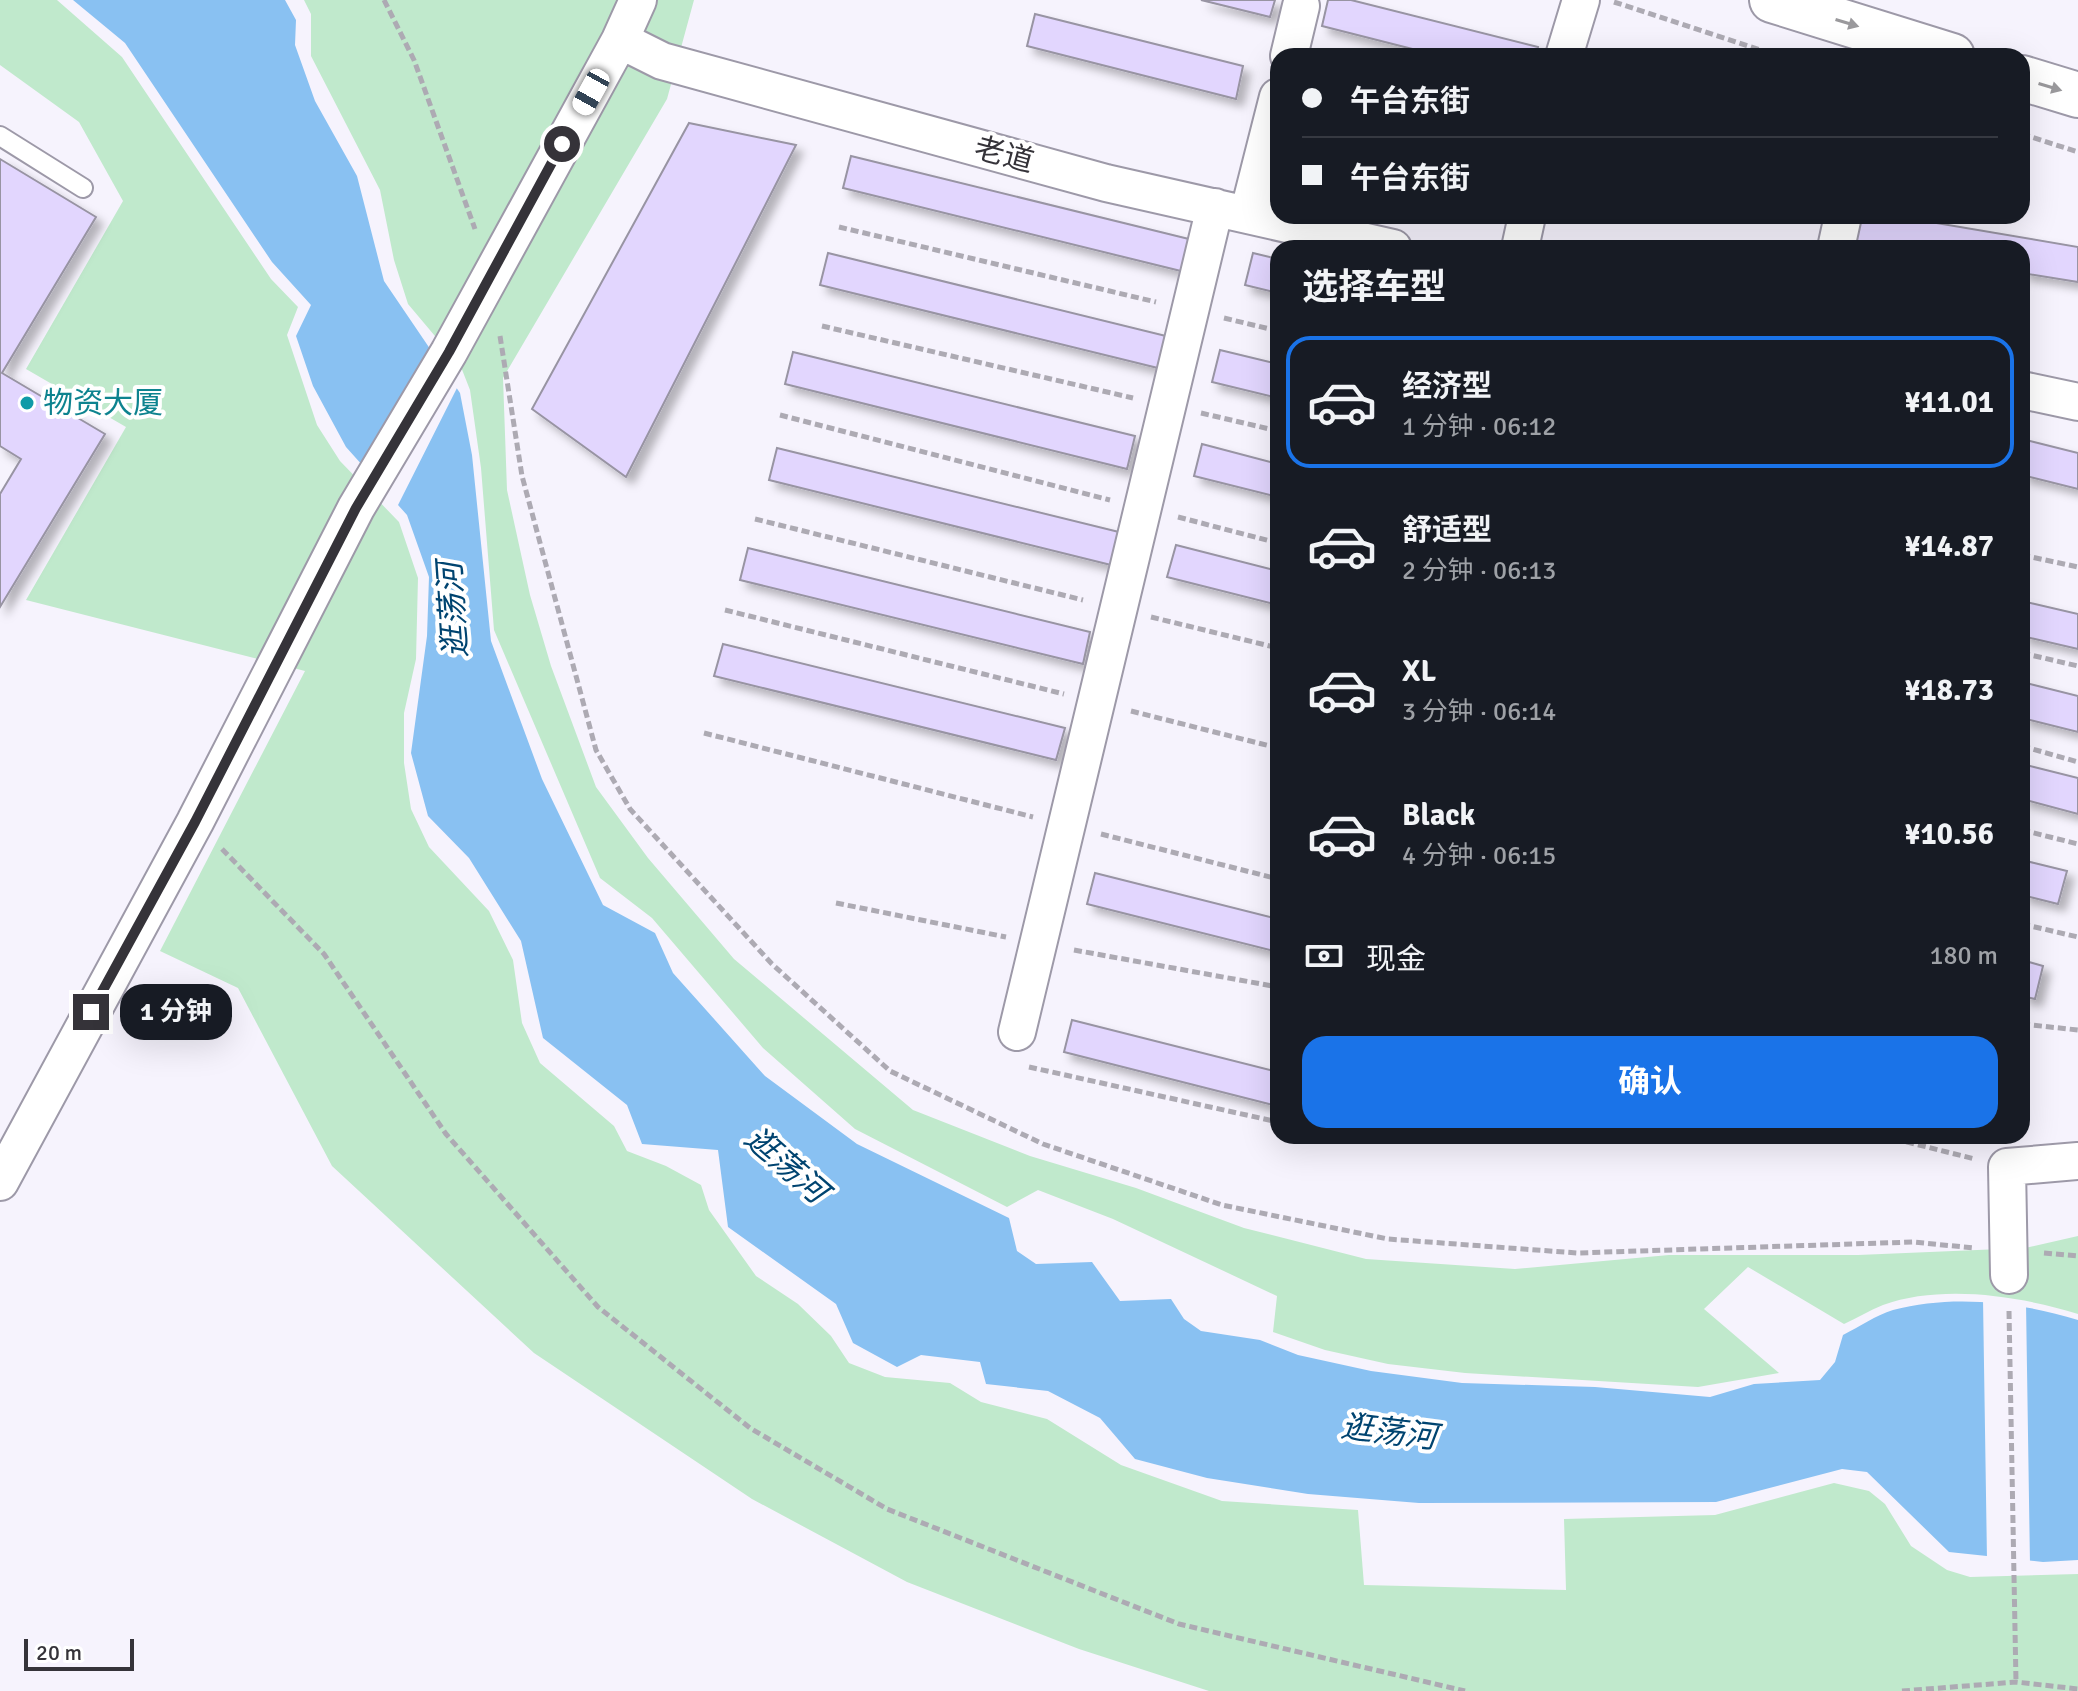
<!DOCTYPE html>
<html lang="zh">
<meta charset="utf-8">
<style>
:root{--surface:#171b24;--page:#242831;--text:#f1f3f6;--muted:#9ea1a6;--line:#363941;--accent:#1a73e8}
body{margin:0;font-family:Signika,"Noto Sans SC",sans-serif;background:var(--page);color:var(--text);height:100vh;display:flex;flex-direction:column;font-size:30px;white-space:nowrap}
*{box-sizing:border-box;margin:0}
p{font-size:26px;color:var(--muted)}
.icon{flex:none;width:44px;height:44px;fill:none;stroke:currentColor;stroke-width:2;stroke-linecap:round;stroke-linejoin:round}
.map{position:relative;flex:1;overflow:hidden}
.sheet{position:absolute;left:1270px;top:240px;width:760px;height:904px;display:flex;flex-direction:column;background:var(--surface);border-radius:24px;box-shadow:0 8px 32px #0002}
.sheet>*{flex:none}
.guide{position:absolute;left:1270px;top:48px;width:760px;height:176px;border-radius:24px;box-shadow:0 8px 32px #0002;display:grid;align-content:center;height:176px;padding:0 32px;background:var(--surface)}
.scale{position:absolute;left:24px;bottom:20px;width:110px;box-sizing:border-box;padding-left:8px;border:4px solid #353339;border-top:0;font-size:22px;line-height:28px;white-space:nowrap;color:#353339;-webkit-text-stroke:6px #fff;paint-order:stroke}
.end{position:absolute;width:36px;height:36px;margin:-18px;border:10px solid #353339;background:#fff;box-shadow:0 0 0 4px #fff}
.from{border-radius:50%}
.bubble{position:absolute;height:56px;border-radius:24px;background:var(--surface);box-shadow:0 8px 32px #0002;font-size:26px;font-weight:700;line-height:56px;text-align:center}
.car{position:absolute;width:24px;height:48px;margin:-24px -12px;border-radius:10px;box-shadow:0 0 6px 2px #0007;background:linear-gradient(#fff 24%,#345 0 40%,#fff 0 76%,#345 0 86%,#fff 0)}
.guide b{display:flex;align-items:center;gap:28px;height:76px;font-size:30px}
.guide b+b{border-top:2px solid var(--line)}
.guide i{width:20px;height:20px;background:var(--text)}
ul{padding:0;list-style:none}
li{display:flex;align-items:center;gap:24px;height:132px;margin:0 16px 12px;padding:0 16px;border:4px solid transparent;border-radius:24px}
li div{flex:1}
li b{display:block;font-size:30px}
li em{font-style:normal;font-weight:700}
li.current{border-color:var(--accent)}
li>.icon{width:72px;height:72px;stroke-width:1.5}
h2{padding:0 32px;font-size:36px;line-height:96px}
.pay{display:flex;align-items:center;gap:20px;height:88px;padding:0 32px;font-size:30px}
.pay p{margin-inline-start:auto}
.action{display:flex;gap:16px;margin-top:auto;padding:16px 32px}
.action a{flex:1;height:92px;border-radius:24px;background:var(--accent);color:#fff;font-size:32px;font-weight:700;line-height:92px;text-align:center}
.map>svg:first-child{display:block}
.green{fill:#c0e9cc}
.water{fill:#89c1f2}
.pier{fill:#f6f3fd}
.building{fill:#e2d6fe;stroke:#9894a3;stroke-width:2;filter:url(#shadow)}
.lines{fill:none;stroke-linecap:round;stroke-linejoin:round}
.lane-casing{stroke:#9d99a8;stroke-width:22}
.street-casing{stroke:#9d99a8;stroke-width:40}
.secondary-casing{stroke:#9d99a8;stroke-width:48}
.path{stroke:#adaab3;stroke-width:5;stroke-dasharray:8 4;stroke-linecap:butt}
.lane{stroke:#fff;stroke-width:18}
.street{stroke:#fff;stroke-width:36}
.secondary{stroke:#fff;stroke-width:44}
.oneway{fill:#9a999c}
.route{stroke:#353339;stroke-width:10}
.culture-dot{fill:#0f9aa8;stroke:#fff;stroke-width:3}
.labels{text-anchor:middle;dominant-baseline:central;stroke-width:8;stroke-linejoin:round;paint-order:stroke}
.street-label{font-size:30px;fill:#353339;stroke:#fff}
.culture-label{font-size:30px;fill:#0d838f;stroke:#fff;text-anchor:start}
.water-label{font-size:32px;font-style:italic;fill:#004470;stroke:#fff}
</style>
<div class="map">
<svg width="2078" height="1691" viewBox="0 0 2078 1691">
<defs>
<filter id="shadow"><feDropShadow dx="7" dy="7" stdDeviation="4" flood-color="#0004"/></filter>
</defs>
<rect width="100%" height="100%" fill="#f6f3fd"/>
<path class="green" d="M 0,0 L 57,0 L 122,57 L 271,279 L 298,307 L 287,335 L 317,425 L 340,461 L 399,522 L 418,578 L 416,659 L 404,713 L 404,763 L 411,809 L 429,847 L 489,911 L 513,960 L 522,1023 L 540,1063 L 614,1126 L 627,1151 L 666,1166 L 701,1185 L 709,1210 L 756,1276 L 798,1304 L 831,1336 L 849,1363 L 885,1377 L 950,1383 L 981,1402 L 1047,1419 L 1121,1465 L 1222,1501 L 1358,1510 L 1364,1585 L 1566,1590 L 1564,1519 L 1715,1515 L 1834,1483 L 1869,1491 L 1885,1504 L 1911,1546 L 1947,1570 L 1970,1577 L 2078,1574 L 2078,1691 L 1209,1691 L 1079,1649 L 907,1582 L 752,1499 L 534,1353 L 332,1166 L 238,988 L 160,951 L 305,671 L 26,600 L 126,427 L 26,369 L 123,201 L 79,122 L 0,65 Z
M 304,0 L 694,0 L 667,99 L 503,378 L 507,490 L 530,595 L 551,666 L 596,787 L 648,858 L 734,959 L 913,1110 L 1030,1156 L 1136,1188 L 1244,1228 L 1366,1259 L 1515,1269 L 1669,1255 L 1858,1255 L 2025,1248 L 2078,1236 L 2078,1314 C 2020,1296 1942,1284 1883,1305 C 1870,1310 1857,1318 1844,1324 L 1748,1267 L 1704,1309 L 1779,1373 L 1698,1387 L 1465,1373 L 1388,1364 L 1325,1350 L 1273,1332 L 1277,1296 L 1113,1219 L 1038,1190 L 1007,1207 L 855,1129 L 763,1048 L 652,918 L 600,878 L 494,630 L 481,468 L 470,390 L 461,367 L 408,304 L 394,260 L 380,190 L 311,56 L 311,14 Z"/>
<path class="water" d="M 73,0 L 285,0 L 296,20 L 295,45 L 315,101 L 357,176 L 384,281 L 460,393 L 472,455 L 491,641 L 542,779 L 603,905 L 655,933 L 673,973 L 765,1076 L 857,1144 L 1009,1218 L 1017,1251 L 1036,1264 L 1092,1262 L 1120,1301 L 1171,1299 L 1184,1319 L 1201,1331 L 1260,1340 L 1298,1355 L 1371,1371 L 1462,1383 L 1595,1387 L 1710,1397 L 1754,1384 L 1820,1380 L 1835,1362 L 1843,1335 C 1859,1327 1876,1315 1893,1310 C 1953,1294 2019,1302 2078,1320 L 2078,1560 L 2043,1562 L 1949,1552 L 1867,1472 L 1842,1469 L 1716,1502 L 1419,1503 L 1308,1494 L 1207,1478 L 1135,1459 L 1100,1418 L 1048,1391 L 986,1384 L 980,1362 L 921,1355 L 897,1367 L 853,1343 L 836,1304 L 728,1227 L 718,1150 L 642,1144 L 627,1105 L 543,1038 L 521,941 L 469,858 L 428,816 L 411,753 L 427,636 L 429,577 L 407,515 L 346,447 L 313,386 L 296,336 L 311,305 L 272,262 L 125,43 Z"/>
<path class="pier" d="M 431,344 L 459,384 L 396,509 L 363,473 Z
M 1983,1299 L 2026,1303 L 2030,1565 L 1987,1560 Z"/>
<path class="building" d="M 1201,0 L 1275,0 L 1270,17 Z
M 1328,0 L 1351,0 L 1538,47 L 1536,56 L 1440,56 L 1322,26 Z
M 1035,14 L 1243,66 L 1236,99 L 1027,46 Z
M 689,123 L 796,145 L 626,477 L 532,409 Z
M 851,156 L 1193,240 L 1185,272 L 843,188 Z
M 0,159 L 96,217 L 2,373 L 105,434 L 0,607 L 0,494 L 21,459 L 0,446 Z
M 1860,216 L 1895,216 L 2078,247 L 2078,282 L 2022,273 L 2022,248 L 1877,248 L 1854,244 Z
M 828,253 L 1170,337 L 1162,369 L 820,285 Z
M 1253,253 L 1278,259 L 1278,293 L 1245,285 Z
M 1220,350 L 1278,364 L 1278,398 L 1212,382 Z
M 793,352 L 1135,436 L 1127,469 L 785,384 Z
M 2022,439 L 2078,453 L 2078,489 L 2022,475 Z
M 1202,444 L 1278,464 L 1278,497 L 1194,476 Z
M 777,448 L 1119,532 L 1111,565 L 769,480 Z
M 1176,545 L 1278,571 L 1278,605 L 1167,577 Z
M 748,548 L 1090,632 L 1083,664 L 740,580 Z
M 2022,601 L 2078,614 L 2078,649 L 2022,636 Z
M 723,644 L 1065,728 L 1056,760 L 714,676 Z
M 2022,682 L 2078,696 L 2078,732 L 2022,718 Z
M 2022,764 L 2078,778 L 2078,814 L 2022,799 Z
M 2022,860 L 2067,871 L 2058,904 L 2022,895 Z
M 1095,873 L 1278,919 L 1278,952 L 1087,904 Z
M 2022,960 L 2043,966 L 2035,999 L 2022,996 Z
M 1072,1020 L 1278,1072 L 1273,1105 L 1064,1052 Z"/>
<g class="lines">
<g class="lane-casing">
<path id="lane" d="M 0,136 L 83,188"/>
</g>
<g class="street-casing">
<path id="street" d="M 620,40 L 662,61 L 1106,183 L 1393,248
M 1289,56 L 1301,6
M 1564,56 L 1581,0
M 1248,215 L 1278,97
M 1520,248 L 1527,216
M 1836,248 L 1843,216
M 2022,390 L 2078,402
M 1017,1032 L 1215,207
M 0,1182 L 195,822 L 356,508 L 449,352 L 620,40 L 638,0
M 2009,1275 L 2007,1167 L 2078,1161"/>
</g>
<g class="secondary-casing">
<path id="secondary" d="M 1772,0 L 1952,56
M 2022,78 L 2078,95"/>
</g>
<path class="path" d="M 384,0 L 414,60 L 475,229
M 1614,2 L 1779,56
M 2022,134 L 2078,152
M 839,227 L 1156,302
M 1224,318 L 1278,331
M 822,326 L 1133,398
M 500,336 L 522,476 L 596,750 L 630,809 L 772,964 L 890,1071 L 1043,1144 L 1222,1205 L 1388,1239 L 1577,1253 L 1913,1242 L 1974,1248
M 1201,413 L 1278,431
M 780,415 L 1110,500
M 1178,517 L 1278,543
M 755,519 L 1083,600
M 2022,555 L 2078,567
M 725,610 L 1064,694
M 1151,617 L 1278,648
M 2022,653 L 2078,666
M 1131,711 L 1278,748
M 704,733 L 1033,817
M 2022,746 L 2078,762
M 2022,830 L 2078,844
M 1101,834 L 1278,879
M 222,849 L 324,954 L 446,1134 L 598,1307 L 750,1428 L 887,1509 L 1179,1624 L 1465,1691
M 836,903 L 1006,937
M 2022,924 L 2078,937
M 1074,950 L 1278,987
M 2022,1024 L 2078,1030
M 1029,1067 L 1278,1122
M 1883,1136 L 1975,1159
M 2044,1253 L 2078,1256
M 2009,1311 L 2016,1682
M 1902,1691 L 2016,1682 L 2078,1689"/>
<use href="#lane" class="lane"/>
<use href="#street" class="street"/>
<use href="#secondary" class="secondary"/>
</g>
<defs><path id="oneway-solid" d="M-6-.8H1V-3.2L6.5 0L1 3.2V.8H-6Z" transform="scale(2)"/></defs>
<g class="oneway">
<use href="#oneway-solid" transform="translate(1847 23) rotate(17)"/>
<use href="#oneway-solid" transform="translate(2050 87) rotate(17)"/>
</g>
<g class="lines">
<path class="route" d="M 91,1012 L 195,822 L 356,508 L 449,352 L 562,144"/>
</g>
<circle class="culture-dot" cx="27" cy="403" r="8"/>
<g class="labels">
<g class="street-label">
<text transform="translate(1004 155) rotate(15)">老道</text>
</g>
<g class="culture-label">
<text x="43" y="403">物资大厦</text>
</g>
<g class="water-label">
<text transform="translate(453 610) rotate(-94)">逛荡河</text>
<text transform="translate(786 1165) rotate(41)">逛荡河</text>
<text transform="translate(1389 1432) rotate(7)">逛荡河</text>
</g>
</g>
</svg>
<div class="scale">20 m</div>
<i class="end from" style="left:562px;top:144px"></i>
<i class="end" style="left:91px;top:1012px"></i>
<div class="bubble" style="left:120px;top:984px;width:112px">1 分钟</div>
<i class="car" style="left:591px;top:92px;rotate:209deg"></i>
<div class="guide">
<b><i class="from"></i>午台东街</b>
<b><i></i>午台东街</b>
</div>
<section class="sheet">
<h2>选择车型</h2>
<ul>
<li class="current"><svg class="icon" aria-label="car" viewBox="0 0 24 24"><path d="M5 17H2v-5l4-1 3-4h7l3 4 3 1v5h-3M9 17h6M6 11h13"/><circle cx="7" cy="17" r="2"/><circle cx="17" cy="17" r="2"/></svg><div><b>经济型</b><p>1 分钟 · 06:12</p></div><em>¥11.01</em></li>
<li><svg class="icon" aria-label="car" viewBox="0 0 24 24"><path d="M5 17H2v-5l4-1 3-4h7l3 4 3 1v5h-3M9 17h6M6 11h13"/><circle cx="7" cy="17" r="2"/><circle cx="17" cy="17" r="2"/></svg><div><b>舒适型</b><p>2 分钟 · 06:13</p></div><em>¥14.87</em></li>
<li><svg class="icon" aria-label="car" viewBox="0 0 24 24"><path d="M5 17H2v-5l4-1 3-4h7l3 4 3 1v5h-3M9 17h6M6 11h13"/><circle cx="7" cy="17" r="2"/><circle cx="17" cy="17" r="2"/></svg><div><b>XL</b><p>3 分钟 · 06:14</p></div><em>¥18.73</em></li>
<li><svg class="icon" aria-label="car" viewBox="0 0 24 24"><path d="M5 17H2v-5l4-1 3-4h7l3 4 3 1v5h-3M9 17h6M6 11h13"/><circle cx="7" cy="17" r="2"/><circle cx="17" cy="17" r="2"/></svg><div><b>Black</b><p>4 分钟 · 06:15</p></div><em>¥10.56</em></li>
</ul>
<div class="pay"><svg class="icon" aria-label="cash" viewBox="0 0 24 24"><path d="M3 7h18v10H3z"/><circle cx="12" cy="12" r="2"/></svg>现金<p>180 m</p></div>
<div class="action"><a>确认</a></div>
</section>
</div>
